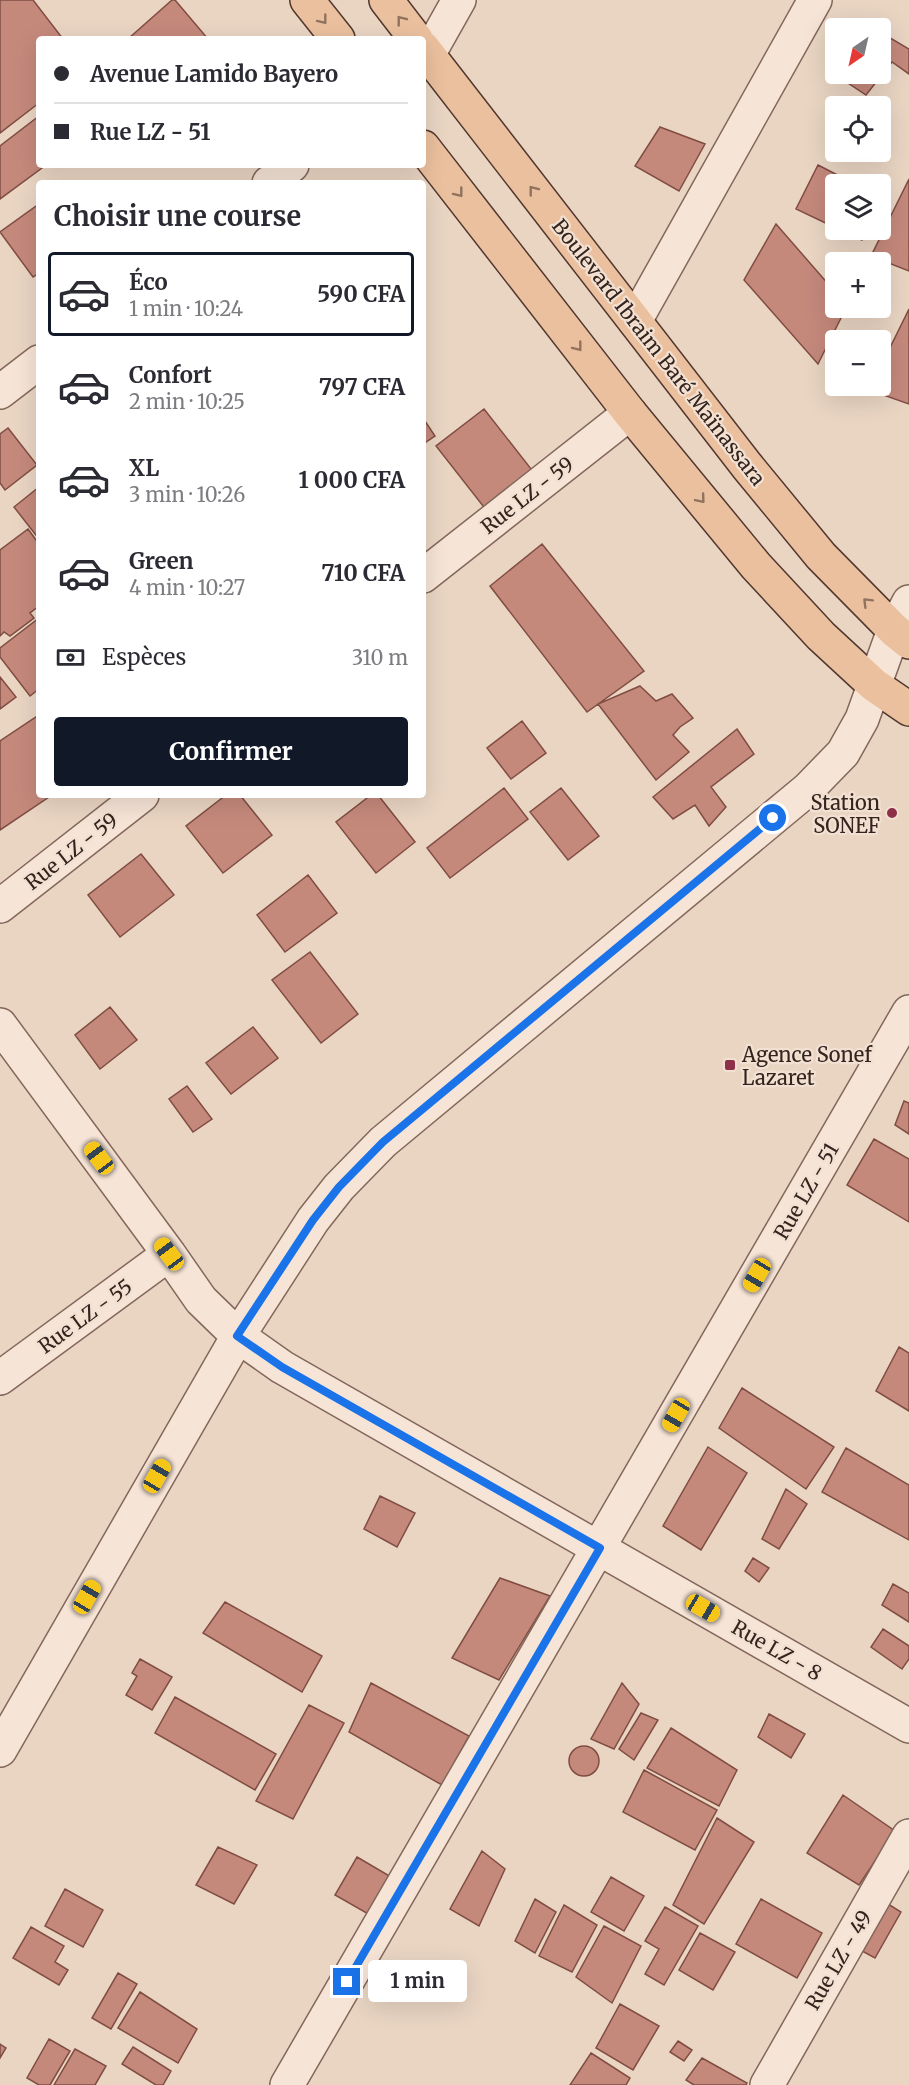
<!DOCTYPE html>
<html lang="fr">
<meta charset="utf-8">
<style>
:root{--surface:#fff;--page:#f2f2f3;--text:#2b2b33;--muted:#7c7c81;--line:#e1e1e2;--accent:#111827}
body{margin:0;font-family:Merriweather,serif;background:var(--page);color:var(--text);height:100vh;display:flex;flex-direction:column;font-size:22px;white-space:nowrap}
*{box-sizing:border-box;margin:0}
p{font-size:20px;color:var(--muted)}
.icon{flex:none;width:33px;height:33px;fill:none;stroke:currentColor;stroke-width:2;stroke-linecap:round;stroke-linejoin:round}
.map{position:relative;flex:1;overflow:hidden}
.details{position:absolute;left:36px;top:180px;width:390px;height:618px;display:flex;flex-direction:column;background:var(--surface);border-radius:6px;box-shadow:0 6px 24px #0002}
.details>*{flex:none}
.guide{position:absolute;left:36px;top:36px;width:390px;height:132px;border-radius:6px;box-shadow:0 6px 24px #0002;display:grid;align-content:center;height:132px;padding:0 18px;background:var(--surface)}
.needle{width:39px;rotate:214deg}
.buttons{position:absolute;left:825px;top:18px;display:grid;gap:12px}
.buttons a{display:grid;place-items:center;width:66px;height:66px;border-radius:6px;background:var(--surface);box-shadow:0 6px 24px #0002;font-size:30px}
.end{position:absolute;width:27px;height:27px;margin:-14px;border:8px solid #1a73e8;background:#fff;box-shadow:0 0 0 3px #fff}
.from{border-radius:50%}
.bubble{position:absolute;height:42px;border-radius:6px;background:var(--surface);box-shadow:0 6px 24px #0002;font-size:20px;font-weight:700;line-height:42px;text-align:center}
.car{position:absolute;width:18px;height:36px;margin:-18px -9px;border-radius:8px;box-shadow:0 0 4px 2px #0007;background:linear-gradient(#f5c518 24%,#345 0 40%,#f5c518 0 76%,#345 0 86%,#f5c518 0)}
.guide b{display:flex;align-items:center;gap:21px;height:57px;font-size:22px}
.guide b+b{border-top:2px solid var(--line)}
.guide i{width:15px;height:15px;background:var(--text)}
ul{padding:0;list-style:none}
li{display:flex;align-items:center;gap:18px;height:84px;margin:0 12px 9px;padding:0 6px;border:3px solid transparent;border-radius:6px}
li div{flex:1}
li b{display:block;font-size:22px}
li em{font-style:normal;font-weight:700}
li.current{border-color:var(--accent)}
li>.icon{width:54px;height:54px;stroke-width:1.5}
h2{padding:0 18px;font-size:27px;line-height:72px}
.pay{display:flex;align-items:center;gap:15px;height:66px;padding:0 18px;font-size:22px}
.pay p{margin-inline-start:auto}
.action{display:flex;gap:12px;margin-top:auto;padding:12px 18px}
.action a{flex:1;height:69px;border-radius:6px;background:var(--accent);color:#fff;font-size:24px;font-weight:700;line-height:69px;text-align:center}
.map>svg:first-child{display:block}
.building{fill:#c5897c;stroke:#804d43;stroke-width:1.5}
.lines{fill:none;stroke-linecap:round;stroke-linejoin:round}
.minor-casing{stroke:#83675b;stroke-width:36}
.major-casing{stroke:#51372f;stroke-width:36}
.minor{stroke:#f6e4d6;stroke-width:33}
.major{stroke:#ebc09e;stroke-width:33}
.oneway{stroke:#90725e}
.route{stroke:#1a73e8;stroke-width:8}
.poi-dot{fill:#8d3048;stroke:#f2e1d2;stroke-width:2}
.labels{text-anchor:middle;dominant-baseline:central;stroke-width:4.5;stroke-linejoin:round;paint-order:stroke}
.street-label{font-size:20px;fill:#34241e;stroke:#f2e1d2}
.poi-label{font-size:20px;fill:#34241e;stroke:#f2e1d2;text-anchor:end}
</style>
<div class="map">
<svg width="909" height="2085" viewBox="0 0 909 2085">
<rect width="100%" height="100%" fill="#ead5c3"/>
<path class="building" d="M 0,0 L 33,0 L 63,39 L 39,39 L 39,103 L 0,133 Z
M 172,0 L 175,0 L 208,39 L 128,39 Z
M 880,32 L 909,49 L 909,74 L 892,62 L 866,95 L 845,81 L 850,74 L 880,74 Z
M 39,116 L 39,165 L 46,165 L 0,199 L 0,146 Z
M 660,127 L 705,144 L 679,191 L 635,166 Z
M 818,165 L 855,184 L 836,184 L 836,228 L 796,209 Z
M 909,179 L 909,271 L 871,256 Z
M 39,204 L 39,273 L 33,277 L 0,232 Z
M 776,224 L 836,293 L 836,308 L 846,308 L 818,364 L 744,280 Z
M 840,230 L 868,230 L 862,240 Z
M 909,309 L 909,404 L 869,390 L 872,386 L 880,386 L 880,368 Z
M 484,409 L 535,474 L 487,511 L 436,446 Z
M 423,418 L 435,436 L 423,444 Z
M 8,428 L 37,465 L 5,490 L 0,483 L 0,434 Z
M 39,487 L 39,539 L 14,507 Z
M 28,529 L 39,544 L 39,606 L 30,613 L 34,618 L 10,636 L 4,632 L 0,636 L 0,550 Z
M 542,544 L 644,671 L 587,712 L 490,586 Z
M 39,618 L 39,689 L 30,696 L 0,657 L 0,648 Z
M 0,677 L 16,697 L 0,709 Z
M 640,686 L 656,701 L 672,694 L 693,718 L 680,727 L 673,735 L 689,752 L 656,780 L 598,704 Z
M 39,715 L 39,795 L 52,795 L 0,830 L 0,741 Z
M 522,721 L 546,753 L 511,779 L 487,748 Z
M 737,729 L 754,754 L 711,787 L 726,807 L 709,826 L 695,805 L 673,819 L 653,797 Z
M 504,788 L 528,819 L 450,878 L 427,848 Z
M 561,788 L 599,836 L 568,860 L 530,812 Z
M 226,795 L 240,795 L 272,835 L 223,873 L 186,826 Z
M 371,795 L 378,795 L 415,842 L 376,873 L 336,822 Z
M 141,854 L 174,895 L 120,937 L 88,895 Z
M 308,875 L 337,913 L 285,952 L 257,915 Z
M 310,952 L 358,1014 L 321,1043 L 272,980 Z
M 110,1007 L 137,1040 L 100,1069 L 75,1035 Z
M 253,1027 L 278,1058 L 231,1094 L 206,1063 Z
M 187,1086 L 212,1119 L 193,1132 L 169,1099 Z
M 904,1101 L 909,1103 L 909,1134 L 895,1125 Z
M 874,1139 L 909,1159 L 909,1222 L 847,1185 Z
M 899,1347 L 909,1353 L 909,1411 L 876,1391 Z
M 742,1388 L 834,1447 L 806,1489 L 719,1428 Z
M 708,1447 L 747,1473 L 701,1550 L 663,1526 Z
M 846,1448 L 909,1485 L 909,1540 L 822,1492 Z
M 786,1489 L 807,1504 L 779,1549 L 762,1539 Z
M 380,1496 L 415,1513 L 397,1547 L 364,1529 Z
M 753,1558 L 769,1568 L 759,1582 L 745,1571 Z
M 500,1578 L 550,1596 L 499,1680 L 452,1658 Z
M 893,1584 L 909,1593 L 909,1622 L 882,1605 Z
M 225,1602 L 322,1656 L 302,1692 L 203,1633 Z
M 883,1629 L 909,1646 L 909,1659 L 902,1669 L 871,1647 Z
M 140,1659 L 172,1677 L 152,1710 L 126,1695 L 137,1676 L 132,1673 Z
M 371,1683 L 469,1736 L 442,1785 L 349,1732 Z
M 622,1683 L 639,1704 L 614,1749 L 591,1739 Z
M 175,1697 L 276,1754 L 255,1790 L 155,1733 Z
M 309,1705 L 344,1723 L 293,1819 L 256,1801 Z
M 641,1713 L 658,1720 L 634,1760 L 619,1749 Z
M 769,1714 L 805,1734 L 791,1758 L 758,1737 Z
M 671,1728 L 737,1770 L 719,1806 L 647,1768 Z
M569 1761a15 15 0 1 1 30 0a15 15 0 1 1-30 0Z
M 644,1770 L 717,1810 L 695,1850 L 623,1812 Z
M 843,1795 L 895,1831 L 859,1885 L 807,1853 Z
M 717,1818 L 754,1842 L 704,1924 L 673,1905 Z
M 218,1847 L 257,1865 L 234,1904 L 196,1885 Z
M 482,1851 L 505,1869 L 479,1926 L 450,1909 Z
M 357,1857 L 398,1881 L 377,1919 L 335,1895 Z
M 611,1877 L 644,1896 L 624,1931 L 591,1912 Z
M 65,1889 L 103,1910 L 83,1947 L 45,1926 Z
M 535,1899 L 556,1912 L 535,1953 L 515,1941 Z
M 761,1899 L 822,1933 L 797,1978 L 736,1944 Z
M 888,1904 L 901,1912 L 875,1958 L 862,1951 Z
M 564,1905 L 597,1925 L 572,1972 L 539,1956 Z
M 665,1907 L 698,1926 L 664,1985 L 645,1974 L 659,1949 L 645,1941 Z
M 604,1926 L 641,1946 L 612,2003 L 576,1977 Z
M 31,1927 L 64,1946 L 55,1962 L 68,1970 L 59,1985 L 13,1958 Z
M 700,1933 L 735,1952 L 713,1990 L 679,1970 Z
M 118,1973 L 137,1984 L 111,2029 L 92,2018 Z
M 140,1992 L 197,2029 L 178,2063 L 118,2028 Z
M 620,2004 L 659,2026 L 633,2070 L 596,2048 Z
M 49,2039 L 70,2051 L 50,2085 L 39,2085 L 27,2078 Z
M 678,2041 L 692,2050 L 684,2061 L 670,2052 Z
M 0,2044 L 6,2048 L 0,2058 Z
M 133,2047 L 171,2071 L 163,2085 L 156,2085 L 122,2064 Z
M 75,2049 L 106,2066 L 95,2085 L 54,2085 Z
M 591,2053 L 630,2078 L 626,2085 L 570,2085 Z
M 702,2058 L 747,2083 L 746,2085 L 694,2085 L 686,2080 Z"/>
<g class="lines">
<g class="minor-casing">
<path id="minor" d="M 428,55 L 459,0
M 269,183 L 292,165
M 635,321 L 815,0
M 0,392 L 39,362
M 423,576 L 630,413
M 0,906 L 142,795
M 0,1025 L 169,1254 L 201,1300 L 238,1336 L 282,1367 L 909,1726
M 0,1378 L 169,1254
M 0,1750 L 238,1336 L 313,1220 L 339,1187 L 383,1142 L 808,789 L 843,753 L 862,719 L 894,630 L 909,602
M 287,2085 L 909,1012
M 767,2085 L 909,1836"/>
</g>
<g class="major-casing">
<path id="major" d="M 307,0 L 338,39
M 386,0 L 416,39
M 423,48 L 747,466 L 821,556 L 894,630 L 909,642
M 423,147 L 630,413 L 756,566 L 821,636 L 874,685 L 909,709"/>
</g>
<use href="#minor" class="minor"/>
<use href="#major" class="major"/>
</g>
<defs><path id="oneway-chevron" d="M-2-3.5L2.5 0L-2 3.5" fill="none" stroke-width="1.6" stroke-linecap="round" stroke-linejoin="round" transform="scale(1.5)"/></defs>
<g class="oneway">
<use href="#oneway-chevron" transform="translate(323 20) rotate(52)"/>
<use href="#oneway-chevron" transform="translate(401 20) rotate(-128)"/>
<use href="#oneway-chevron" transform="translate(533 190) rotate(-128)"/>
<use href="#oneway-chevron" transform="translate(459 193) rotate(52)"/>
<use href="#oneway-chevron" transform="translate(578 347) rotate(52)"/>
<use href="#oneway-chevron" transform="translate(701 499) rotate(50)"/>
<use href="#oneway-chevron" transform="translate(867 602) rotate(-135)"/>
</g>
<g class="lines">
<path class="route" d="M 347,1982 L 600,1548 L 282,1367 L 237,1336 L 313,1220 L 339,1187 L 383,1142 L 773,818"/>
</g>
<g class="poi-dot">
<circle cx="892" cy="813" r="6"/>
<rect x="724" y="1059" width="12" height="12" rx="3"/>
</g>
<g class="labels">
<g class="street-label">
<text transform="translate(659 352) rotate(52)">Boulevard Ibraim Baré Maïnassara</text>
<text transform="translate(527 495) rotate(-38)">Rue LZ - 59</text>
<text transform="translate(71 851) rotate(-38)">Rue LZ - 59</text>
<text transform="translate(806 1191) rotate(-60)">Rue LZ - 51</text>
<text transform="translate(85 1316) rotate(-36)">Rue LZ - 55</text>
<text transform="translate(777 1650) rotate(30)">Rue LZ - 8</text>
<text transform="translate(838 1960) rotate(-60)">Rue LZ - 49</text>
</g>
<g class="poi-label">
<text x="880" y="802">Station<tspan x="880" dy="23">SONEF</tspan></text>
<text x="742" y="1054" text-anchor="start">Agence Sonef<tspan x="742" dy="23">Lazaret</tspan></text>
</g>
</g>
</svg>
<div class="buttons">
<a><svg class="needle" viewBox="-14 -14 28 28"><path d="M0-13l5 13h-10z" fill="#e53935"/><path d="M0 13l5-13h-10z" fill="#7c7c81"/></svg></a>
<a><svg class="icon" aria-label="locate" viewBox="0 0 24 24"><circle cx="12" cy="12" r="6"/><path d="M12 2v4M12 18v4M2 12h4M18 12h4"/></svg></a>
<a><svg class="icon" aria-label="layers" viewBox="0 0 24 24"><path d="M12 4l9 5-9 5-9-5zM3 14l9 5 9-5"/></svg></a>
<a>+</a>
<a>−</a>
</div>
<i class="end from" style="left:773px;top:818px"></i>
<i class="end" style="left:347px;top:1982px"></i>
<div class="bubble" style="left:368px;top:1960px;width:99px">1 min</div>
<i class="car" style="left:99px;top:1158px;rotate:323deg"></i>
<i class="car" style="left:169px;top:1254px;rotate:323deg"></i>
<i class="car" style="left:757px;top:1275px;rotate:210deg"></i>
<i class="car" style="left:676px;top:1415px;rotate:210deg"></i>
<i class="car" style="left:157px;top:1476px;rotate:30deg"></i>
<i class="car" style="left:87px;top:1597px;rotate:30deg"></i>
<i class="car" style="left:703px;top:1608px;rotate:120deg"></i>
<div class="guide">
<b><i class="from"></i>Avenue Lamido Bayero</b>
<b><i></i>Rue LZ - 51</b>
</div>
<section class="details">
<h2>Choisir une course</h2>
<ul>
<li class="current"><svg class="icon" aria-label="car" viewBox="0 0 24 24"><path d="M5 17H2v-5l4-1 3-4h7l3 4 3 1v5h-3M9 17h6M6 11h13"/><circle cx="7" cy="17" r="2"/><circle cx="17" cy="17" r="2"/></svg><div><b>Éco</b><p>1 min · 10:24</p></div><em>590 CFA</em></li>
<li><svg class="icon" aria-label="car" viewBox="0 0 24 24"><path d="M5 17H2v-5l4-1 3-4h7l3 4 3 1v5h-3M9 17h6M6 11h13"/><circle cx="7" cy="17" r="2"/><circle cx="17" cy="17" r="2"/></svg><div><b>Confort</b><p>2 min · 10:25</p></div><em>797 CFA</em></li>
<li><svg class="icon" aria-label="car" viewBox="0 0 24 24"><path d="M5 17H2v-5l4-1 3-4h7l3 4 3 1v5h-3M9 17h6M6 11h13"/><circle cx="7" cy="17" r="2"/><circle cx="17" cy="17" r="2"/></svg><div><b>XL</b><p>3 min · 10:26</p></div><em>1 000 CFA</em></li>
<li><svg class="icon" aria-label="car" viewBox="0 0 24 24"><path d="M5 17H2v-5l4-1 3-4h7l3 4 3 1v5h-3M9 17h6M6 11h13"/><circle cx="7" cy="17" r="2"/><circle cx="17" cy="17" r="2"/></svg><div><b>Green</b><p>4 min · 10:27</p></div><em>710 CFA</em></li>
</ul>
<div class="pay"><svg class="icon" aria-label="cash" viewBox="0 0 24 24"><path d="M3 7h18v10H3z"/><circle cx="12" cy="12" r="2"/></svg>Espèces<p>310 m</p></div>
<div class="action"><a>Confirmer</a></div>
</section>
</div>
